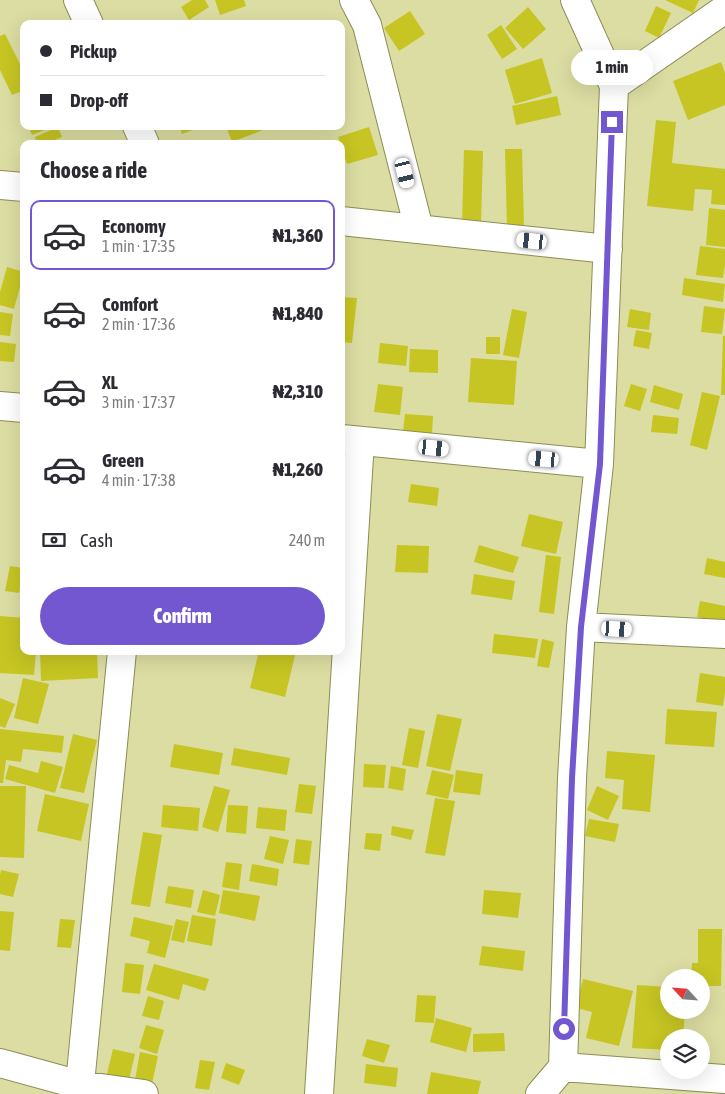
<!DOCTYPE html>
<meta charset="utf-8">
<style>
:root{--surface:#fff;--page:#f2f2f3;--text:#2b2b33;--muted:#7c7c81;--line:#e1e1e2;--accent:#7257d1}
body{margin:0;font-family:"Asap Condensed",sans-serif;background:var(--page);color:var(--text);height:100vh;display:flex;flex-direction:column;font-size:19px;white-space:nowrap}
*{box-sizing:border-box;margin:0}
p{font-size:16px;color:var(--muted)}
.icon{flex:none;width:28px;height:28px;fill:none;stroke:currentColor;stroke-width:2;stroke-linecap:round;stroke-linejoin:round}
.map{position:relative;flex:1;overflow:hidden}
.side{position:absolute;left:20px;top:140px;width:325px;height:515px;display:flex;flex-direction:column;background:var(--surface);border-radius:10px;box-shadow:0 5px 20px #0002}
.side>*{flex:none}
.banner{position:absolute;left:20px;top:20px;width:325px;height:110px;border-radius:10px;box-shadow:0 5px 20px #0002;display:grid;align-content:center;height:110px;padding:0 20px;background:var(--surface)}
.needle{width:32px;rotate:296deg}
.buttons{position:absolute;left:660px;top:969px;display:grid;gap:10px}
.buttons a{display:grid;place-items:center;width:50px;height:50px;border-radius:50%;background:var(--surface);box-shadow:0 5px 20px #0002;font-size:25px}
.end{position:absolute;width:22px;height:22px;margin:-11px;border:6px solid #7257d1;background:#fff;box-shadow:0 0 0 2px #fff}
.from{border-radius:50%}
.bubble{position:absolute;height:35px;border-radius:18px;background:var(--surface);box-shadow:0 5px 20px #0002;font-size:16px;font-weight:800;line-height:35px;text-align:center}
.car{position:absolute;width:15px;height:30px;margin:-15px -8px;border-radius:6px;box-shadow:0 0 4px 1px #0007;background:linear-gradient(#fff 24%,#345 0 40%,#fff 0 76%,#345 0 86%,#fff 0)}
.banner b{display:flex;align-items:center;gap:18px;height:48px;font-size:19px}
.banner b+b{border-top:1px solid var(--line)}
.banner i{width:12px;height:12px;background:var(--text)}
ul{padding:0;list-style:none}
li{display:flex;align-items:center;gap:15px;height:70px;margin:0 10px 8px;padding:0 10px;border:2px solid transparent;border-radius:10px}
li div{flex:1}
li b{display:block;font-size:19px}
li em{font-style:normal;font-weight:800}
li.current{border-color:var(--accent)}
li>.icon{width:45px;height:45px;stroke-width:1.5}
h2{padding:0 20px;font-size:22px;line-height:60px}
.pay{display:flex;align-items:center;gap:12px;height:55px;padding:0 20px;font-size:19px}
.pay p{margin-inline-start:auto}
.button{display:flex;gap:10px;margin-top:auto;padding:10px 20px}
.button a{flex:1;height:58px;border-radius:30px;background:var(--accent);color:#fff;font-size:20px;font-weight:800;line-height:58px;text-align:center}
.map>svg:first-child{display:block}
.building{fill:#c6c523}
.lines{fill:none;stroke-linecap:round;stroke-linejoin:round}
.minor-casing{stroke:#8c8d55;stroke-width:30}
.minor{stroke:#fff;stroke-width:28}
.route{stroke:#7257d1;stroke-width:6}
</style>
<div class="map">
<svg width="725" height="1094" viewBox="0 0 725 1094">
<rect width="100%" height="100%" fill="#dbdda2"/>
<path class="building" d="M 192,0 L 205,0 L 209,7 L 189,20 L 181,7 Z
M 215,0 L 244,0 L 246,6 L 220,15 Z
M 665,0 L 699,0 L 693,13 Z
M 656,6 L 671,13 L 659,38 L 645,31 Z
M 528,7 L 546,29 L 523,49 L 505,28 Z
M 410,11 L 425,34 L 399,51 L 384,28 Z
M 501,25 L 517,49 L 502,59 L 487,35 Z
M 5,34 L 24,72 L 24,90 L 12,95 L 0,70 L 0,36 Z
M 542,58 L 552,93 L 515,104 L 505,70 Z
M 721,62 L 725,73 L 725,105 L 688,120 L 673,81 Z
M 557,96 L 561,115 L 516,125 L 512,106 Z
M 656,120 L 676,122 L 672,163 L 725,169 L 725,205 L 711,204 L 712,190 L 695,189 L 693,211 L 647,206 Z
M 28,126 L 55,126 L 32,135 Z
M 179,126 L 203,126 L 182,134 Z
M 226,126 L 273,126 L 232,142 Z
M 58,127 L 62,137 L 45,144 L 37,144 L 35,137 Z
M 369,127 L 378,155 L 347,164 L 338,137 Z
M 505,149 L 522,149 L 524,227 L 507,228 Z
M 464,150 L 483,151 L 481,224 L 462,224 Z
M 709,208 L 725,210 L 725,247 L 706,245 Z
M 700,246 L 725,249 L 725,265 L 723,278 L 696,275 Z
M 7,267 L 24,272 L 14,309 L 0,305 L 0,292 Z
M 684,278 L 725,284 L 723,302 L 682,295 Z
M 341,297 L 357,298 L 352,343 L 341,342 Z
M 704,306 L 725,309 L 722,334 L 701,332 Z
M 512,309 L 527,312 L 519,358 L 503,355 Z
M 630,309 L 651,313 L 649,330 L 627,327 Z
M 0,312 L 13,314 L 10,336 L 0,335 Z
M 636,330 L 652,333 L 649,349 L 633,346 Z
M 723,336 L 725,336 L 725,395 L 721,395 Z
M 486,337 L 500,337 L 500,354 L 486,354 Z
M 0,342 L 16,344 L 14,362 L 0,361 Z
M 380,343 L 408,346 L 406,366 L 378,363 Z
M 410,349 L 438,350 L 438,373 L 409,372 Z
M 471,358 L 517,361 L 514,405 L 468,402 Z
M 378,384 L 403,387 L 400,415 L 374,412 Z
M 631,384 L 647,389 L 640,411 L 624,406 Z
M 654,385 L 683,394 L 679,410 L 650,402 Z
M 702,392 L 720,396 L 707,450 L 690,445 Z
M 405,414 L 433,416 L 432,434 L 403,432 Z
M 653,415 L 679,418 L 677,434 L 651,432 Z
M 411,484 L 439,488 L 437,506 L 408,502 Z
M 529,514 L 563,522 L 556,554 L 521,546 Z
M 397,545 L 429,546 L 428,573 L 395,572 Z
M 479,545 L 519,557 L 513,573 L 474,562 Z
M 546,555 L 561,557 L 554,614 L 539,612 Z
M 707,558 L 725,562 L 725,578 L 704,574 Z
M 10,566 L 23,568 L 19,593 L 5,591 Z
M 474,574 L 515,581 L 512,600 L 471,594 Z
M 700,601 L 725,606 L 725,622 L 697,617 Z
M 0,616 L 24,618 L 24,651 L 36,651 L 34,675 L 0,673 Z
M 494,634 L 538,639 L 535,658 L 492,653 Z
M 542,639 L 554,642 L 549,668 L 537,666 Z
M 40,651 L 97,651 L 98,678 L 41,681 Z
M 259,651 L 296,651 L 285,697 L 250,688 Z
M 700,673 L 725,677 L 725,692 L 723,706 L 696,702 Z
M 23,678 L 49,684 L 38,724 L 14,718 Z
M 0,698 L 15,704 L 5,728 L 0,726 Z
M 667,709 L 717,712 L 714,747 L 665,744 Z
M 437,714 L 462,719 L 450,771 L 426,766 Z
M 409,728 L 425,731 L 418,768 L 402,765 Z
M 0,729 L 64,736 L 62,753 L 23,749 L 21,762 L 6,760 L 3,783 L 0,783 Z
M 73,734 L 97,740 L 84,793 L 60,788 Z
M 174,744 L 223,753 L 219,775 L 170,767 Z
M 234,748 L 290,758 L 287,775 L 231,765 Z
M 607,751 L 655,755 L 650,812 L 622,809 L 624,780 L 605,778 Z
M 41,761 L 63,767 L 55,793 L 5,779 L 9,765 L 38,773 Z
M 364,764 L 386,765 L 384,788 L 363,787 Z
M 391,766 L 406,769 L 403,791 L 388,788 Z
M 432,770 L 454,775 L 448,799 L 426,794 Z
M 456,770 L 483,774 L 480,795 L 453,792 Z
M 299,784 L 316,786 L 312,814 L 295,812 Z
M 0,786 L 26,786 L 24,858 L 0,857 Z
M 214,786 L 230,790 L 218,832 L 202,827 Z
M 597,786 L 619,796 L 608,820 L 587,810 Z
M 45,794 L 89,804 L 81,841 L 37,831 Z
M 435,798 L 455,801 L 445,856 L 425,853 Z
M 163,805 L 200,808 L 198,831 L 161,827 Z
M 228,805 L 248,806 L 246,834 L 226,832 Z
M 258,807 L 287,810 L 285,831 L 256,828 Z
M 589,819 L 619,824 L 615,842 L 585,836 Z
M 392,826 L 414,830 L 411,840 L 391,835 Z
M 143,832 L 162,835 L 150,907 L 131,904 Z
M 366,833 L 382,834 L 380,851 L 364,849 Z
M 270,836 L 289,840 L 283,864 L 264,859 Z
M 296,839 L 312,841 L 309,865 L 293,863 Z
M 226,862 L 242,864 L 239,890 L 222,887 Z
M 252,864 L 279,869 L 277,886 L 249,881 Z
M 1,870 L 19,874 L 13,897 L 0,894 L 0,875 Z
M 168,886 L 194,890 L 191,908 L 165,903 Z
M 203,890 L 220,895 L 215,916 L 197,912 Z
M 223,890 L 260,896 L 255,921 L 219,913 Z
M 484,890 L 521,893 L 518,918 L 482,914 Z
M 0,911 L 14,912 L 10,951 L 0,950 Z
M 192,915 L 216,919 L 212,946 L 187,941 Z
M 134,917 L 173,926 L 165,958 L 147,953 L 150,941 L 130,936 Z
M 60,919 L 75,920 L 71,948 L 57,947 Z
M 176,919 L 189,922 L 184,943 L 171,940 Z
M 698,929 L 722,929 L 721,986 L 701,986 L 701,978 L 691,978 L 692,963 L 698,963 Z
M 482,946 L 525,951 L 523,971 L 479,965 Z
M 125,963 L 144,965 L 140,994 L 122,992 Z
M 154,964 L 209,979 L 205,991 L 183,984 L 179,1000 L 146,990 Z
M 583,979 L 633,991 L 619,1046 L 586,1038 L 592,1012 L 576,1008 Z
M 637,985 L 669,987 L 669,1010 L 685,1010 L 683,1038 L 669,1038 L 669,1050 L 632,1048 Z
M 417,995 L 436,996 L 434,1023 L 415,1022 Z
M 148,996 L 164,1001 L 159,1020 L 142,1016 Z
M 436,1018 L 472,1028 L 466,1052 L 430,1042 Z
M 146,1025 L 164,1030 L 157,1054 L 139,1048 Z
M 504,1033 L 505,1051 L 473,1052 L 473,1034 Z
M 367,1039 L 390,1045 L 384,1063 L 362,1056 Z
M 113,1049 L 135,1054 L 128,1084 L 106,1078 Z
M 140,1052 L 158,1056 L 152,1084 L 135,1080 Z
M 200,1060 L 215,1062 L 209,1090 L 195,1088 Z
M 226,1063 L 245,1070 L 239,1085 L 221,1078 Z
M 366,1064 L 398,1068 L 396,1087 L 364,1083 Z
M 431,1072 L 481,1081 L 478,1094 L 427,1094 Z"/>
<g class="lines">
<g class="minor-casing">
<path id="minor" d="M 78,0 L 89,24
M 354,0 L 367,25 L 419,229
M 614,86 L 725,9
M 137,126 L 145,144
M 0,185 L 24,187
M 341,221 L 608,249
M 0,406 L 24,408
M 342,439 L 599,464
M 581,627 L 725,634
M 0,1063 L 80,1085 L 144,1094
M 563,1067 L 572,778 L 581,627 L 599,464 L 614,86 L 575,0
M 79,1094 L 122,651
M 319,1094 L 360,441
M 540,1094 L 563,1067 L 725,1079"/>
</g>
<use href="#minor" class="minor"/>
</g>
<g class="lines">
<path class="route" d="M 564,1029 L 572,778 L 581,627 L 600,464 L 612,122"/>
</g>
</svg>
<div class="buttons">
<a><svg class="needle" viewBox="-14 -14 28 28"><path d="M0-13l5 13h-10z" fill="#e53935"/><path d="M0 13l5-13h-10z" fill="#7c7c81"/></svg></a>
<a><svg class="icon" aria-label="layers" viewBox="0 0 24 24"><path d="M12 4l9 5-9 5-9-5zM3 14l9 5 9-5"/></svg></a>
</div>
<i class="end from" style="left:564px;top:1029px"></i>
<i class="end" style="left:612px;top:122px"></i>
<div class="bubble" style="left:571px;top:50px;width:82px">1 min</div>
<i class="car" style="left:405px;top:173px;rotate:166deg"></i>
<i class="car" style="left:532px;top:241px;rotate:276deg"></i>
<i class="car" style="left:434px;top:448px;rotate:96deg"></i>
<i class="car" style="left:544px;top:459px;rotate:275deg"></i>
<i class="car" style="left:617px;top:629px;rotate:93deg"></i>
<div class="banner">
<b><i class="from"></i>Pickup</b>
<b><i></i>Drop-off</b>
</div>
<section class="side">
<h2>Choose a ride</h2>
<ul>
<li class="current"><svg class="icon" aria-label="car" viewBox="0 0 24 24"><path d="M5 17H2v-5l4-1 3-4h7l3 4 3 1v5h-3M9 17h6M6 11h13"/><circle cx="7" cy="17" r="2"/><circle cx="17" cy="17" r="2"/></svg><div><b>Economy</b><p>1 min · 17:35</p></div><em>₦1,360</em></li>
<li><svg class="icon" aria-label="car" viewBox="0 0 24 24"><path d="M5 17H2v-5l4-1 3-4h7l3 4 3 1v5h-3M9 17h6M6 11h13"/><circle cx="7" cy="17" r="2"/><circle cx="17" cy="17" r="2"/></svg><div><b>Comfort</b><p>2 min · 17:36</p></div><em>₦1,840</em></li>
<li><svg class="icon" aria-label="car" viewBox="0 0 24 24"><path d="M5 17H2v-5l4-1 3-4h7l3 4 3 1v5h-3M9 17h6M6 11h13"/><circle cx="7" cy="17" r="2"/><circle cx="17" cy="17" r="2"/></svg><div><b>XL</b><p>3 min · 17:37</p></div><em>₦2,310</em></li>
<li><svg class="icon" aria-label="car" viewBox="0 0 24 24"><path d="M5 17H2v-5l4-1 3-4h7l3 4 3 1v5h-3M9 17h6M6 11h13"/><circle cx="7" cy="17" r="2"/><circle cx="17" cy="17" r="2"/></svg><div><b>Green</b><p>4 min · 17:38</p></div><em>₦1,260</em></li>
</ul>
<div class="pay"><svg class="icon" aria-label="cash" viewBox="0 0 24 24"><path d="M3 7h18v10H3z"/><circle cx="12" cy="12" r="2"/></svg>Cash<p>240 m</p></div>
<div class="button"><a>Confirm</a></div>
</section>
</div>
